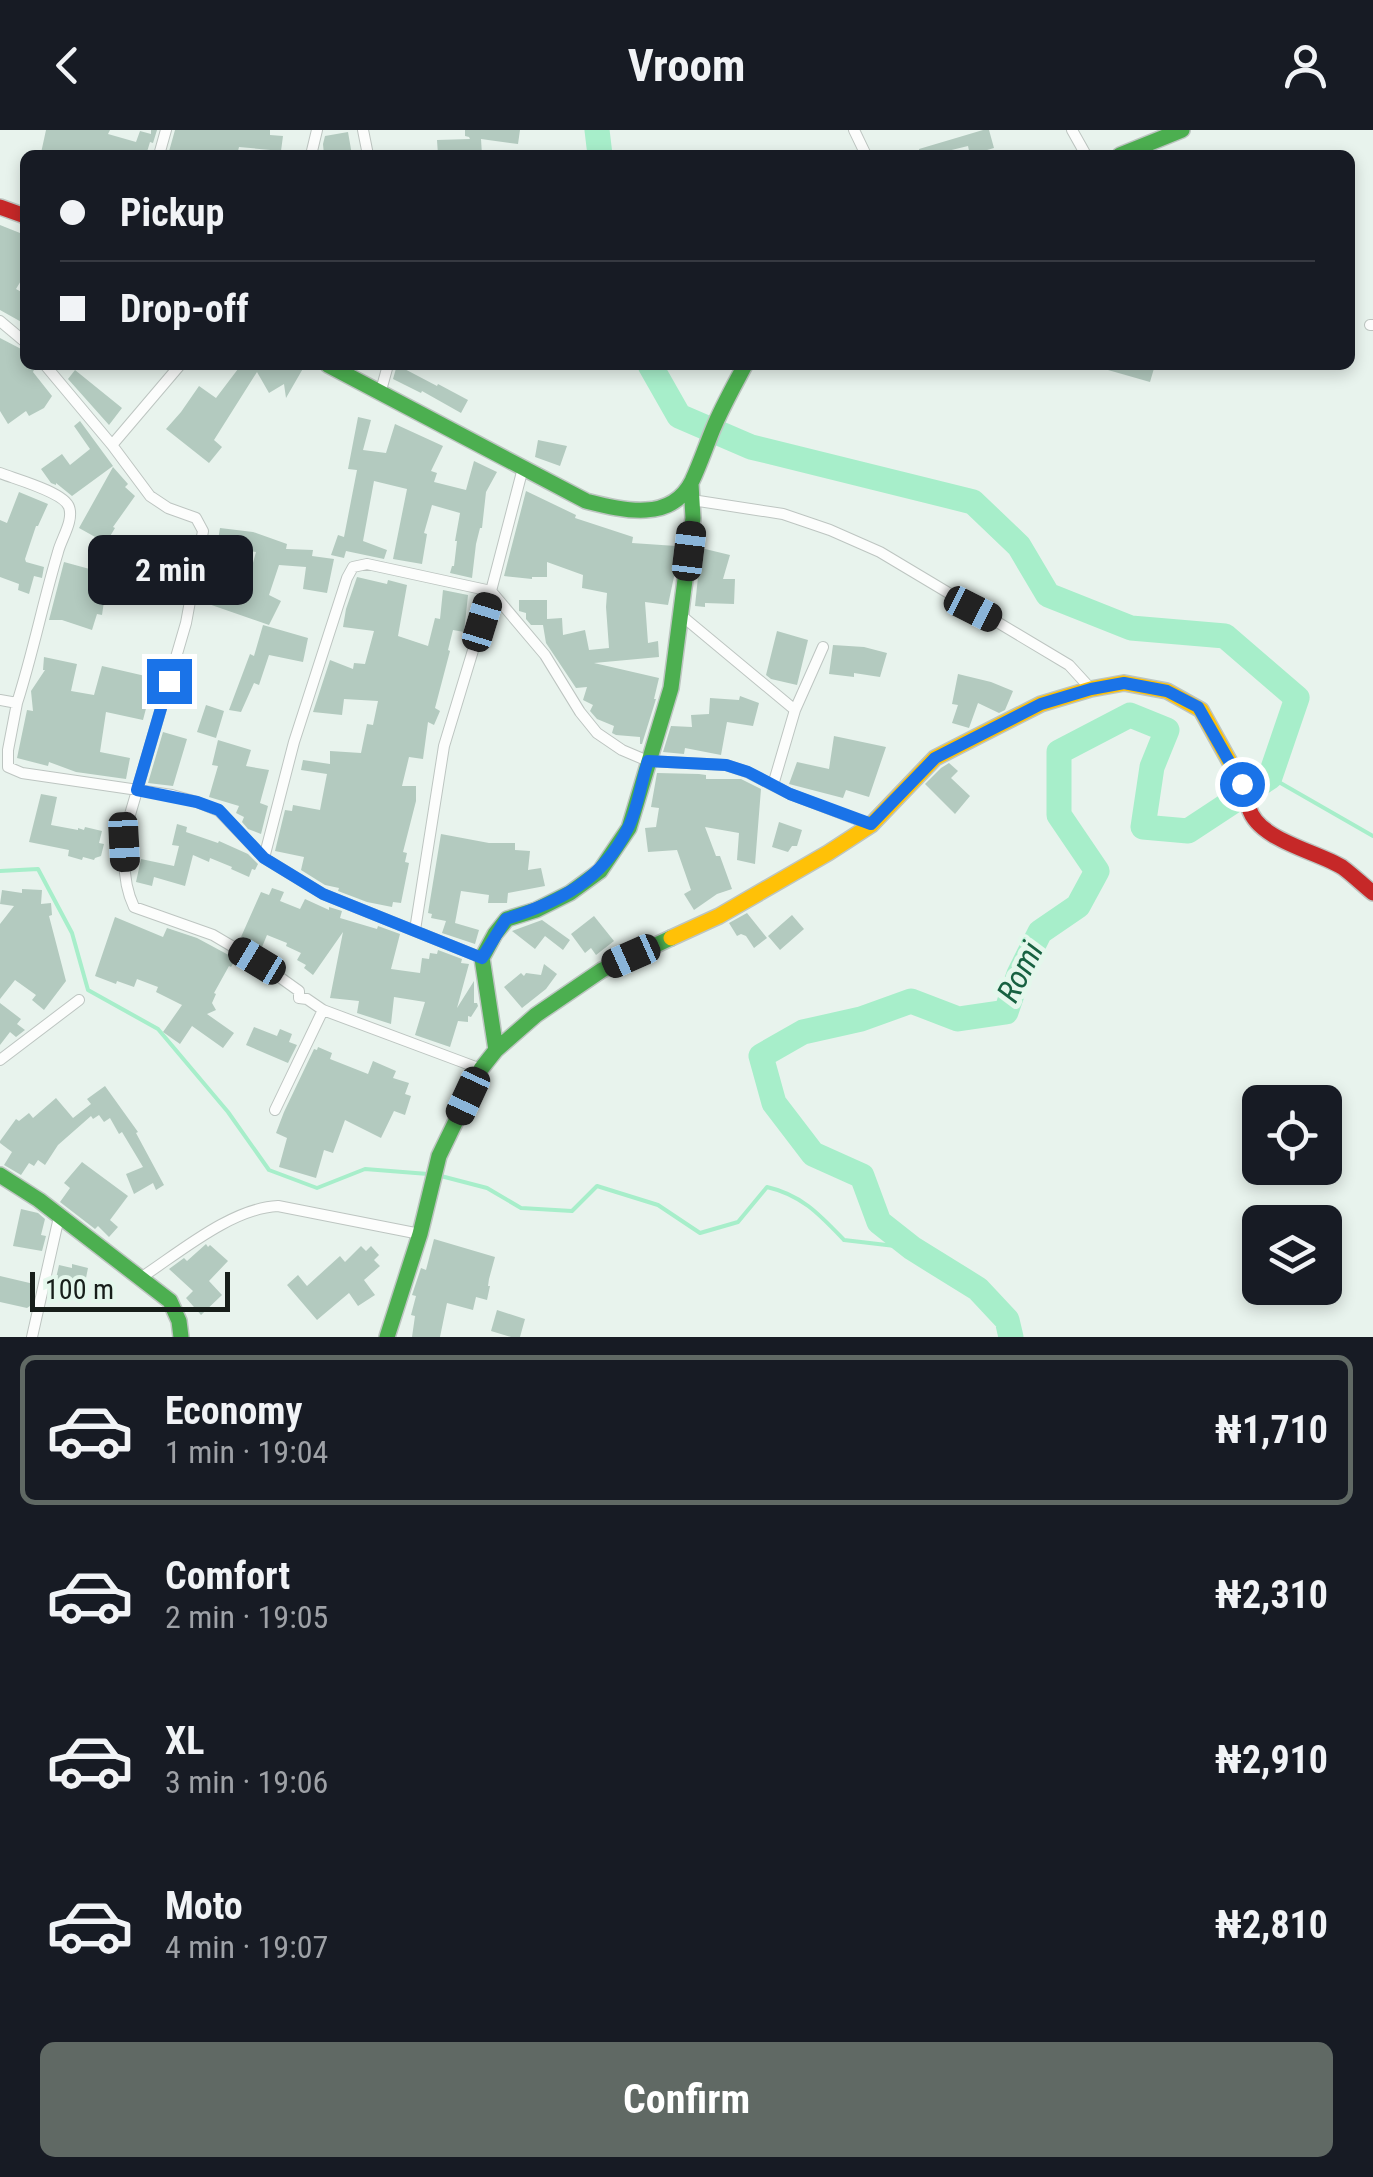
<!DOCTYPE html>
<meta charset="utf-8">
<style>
:root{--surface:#171b24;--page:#242831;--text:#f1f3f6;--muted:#9ea1a6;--line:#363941;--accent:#606964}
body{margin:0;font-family:"Roboto Condensed",sans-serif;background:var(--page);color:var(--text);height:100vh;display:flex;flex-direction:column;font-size:38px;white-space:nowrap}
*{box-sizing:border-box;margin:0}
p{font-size:32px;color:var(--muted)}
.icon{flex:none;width:55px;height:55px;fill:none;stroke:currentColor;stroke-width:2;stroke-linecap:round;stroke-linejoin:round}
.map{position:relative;height:1207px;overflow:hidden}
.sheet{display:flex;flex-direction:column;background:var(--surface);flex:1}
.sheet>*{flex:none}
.hud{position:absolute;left:20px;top:20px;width:1335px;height:220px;border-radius:15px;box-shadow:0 5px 15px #0003;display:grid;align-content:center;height:220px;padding:0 40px;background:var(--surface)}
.fabs{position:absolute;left:1242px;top:955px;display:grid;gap:20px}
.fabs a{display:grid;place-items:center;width:100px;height:100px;border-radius:15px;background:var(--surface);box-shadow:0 5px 15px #0003;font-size:50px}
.scale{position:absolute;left:30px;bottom:25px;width:200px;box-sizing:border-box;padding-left:10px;border:5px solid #171e1a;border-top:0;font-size:28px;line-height:35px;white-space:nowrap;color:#171e1a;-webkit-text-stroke:8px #e4f7ec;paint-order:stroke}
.end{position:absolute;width:45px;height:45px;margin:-22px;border:12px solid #1a73e8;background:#fff;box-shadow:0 0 0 5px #fff}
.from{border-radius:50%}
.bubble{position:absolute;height:70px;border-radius:15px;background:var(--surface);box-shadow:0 5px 15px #0003;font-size:32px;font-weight:700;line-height:70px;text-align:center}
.car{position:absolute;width:30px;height:60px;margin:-30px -15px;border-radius:12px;box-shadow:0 0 8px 2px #0007;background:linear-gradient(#222 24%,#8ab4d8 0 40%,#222 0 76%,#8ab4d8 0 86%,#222 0)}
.hud b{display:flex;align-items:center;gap:35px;height:95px;font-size:38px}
.hud b+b{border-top:2px solid var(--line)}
.hud i{width:25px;height:25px;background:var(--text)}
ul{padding:18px 0 0;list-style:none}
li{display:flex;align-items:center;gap:30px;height:150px;margin:0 20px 15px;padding:0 20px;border:5px solid transparent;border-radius:15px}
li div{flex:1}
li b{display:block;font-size:38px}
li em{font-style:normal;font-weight:700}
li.active{border-color:var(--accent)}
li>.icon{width:90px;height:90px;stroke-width:1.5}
.button{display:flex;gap:20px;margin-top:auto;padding:20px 40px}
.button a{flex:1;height:115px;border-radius:15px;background:var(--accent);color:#fff;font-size:40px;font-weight:700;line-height:115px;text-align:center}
header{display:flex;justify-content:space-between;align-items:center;height:130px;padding:0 40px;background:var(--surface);font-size:45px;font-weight:700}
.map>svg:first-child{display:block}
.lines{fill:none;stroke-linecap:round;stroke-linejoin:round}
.stream{stroke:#a7eeca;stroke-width:4}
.river{stroke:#a7eeca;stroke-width:25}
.building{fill:#b3cabf}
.street-casing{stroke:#bdc5c1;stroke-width:12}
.fast-casing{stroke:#bdc5c1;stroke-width:18}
.slow-casing{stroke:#bdc5c1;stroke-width:18}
.jam-casing{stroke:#bdc5c1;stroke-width:18}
.street{stroke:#fcfdfc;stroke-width:10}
.fast{stroke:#4caf50;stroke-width:15}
.slow{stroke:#ffc107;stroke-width:15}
.jam{stroke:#c62828;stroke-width:15}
.route{stroke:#1a73e8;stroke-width:12}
.labels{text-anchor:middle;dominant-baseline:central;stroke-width:10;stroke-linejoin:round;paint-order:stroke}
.water-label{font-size:32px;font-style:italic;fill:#176141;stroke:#e4f7ec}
</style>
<header><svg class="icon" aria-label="back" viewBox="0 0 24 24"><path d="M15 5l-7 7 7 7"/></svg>Vroom<svg class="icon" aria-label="person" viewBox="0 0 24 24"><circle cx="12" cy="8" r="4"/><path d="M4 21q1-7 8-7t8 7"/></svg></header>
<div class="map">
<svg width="1373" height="1207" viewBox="0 0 1373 1207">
<rect width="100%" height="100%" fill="#e8f3ed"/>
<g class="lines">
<path class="stream" d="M 1270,647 L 1373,706
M 0,741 L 38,739 L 72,803 L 88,860 L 158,899 L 228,982 L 269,1040 L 317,1058 L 365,1039 L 428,1044
M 437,1045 L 487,1058 L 521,1078 L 572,1081 L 597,1056 L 658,1075 L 700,1103 L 738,1092 L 767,1057 C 802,1065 820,1085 844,1110 L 912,1118"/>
<path class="river" d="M 597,0 L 600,25
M 650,235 L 679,286 L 751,317 L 973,372 L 1019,416 L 1048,465 L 1131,498 L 1225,506 L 1297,568 L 1270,647 L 1188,701 L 1143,697 L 1152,637 L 1167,600 L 1130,585 L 1059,622 L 1059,685 L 1097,741 L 1078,776 L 1040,802 L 1019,844 L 1006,882 L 958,889 L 911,871 L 861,889 L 803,902 L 761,926 L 774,973 L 813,1024 L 862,1046 L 879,1092 L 912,1118 L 978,1159 L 1007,1190 L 1011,1207"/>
</g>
<path class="building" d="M 46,0 L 110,0 L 108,4 L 136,12 L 140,1 L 151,4 L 151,0 L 157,0 L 153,13 L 150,12 L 146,25 L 42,25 L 41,23 Z
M 175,0 L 270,0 L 270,5 L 283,6 L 281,21 L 239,17 L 237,25 L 168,25 Z
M 465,0 L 520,0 L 518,14 L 481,9 L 482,25 L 438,25 L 437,10 L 470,9 L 469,7 L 465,6 Z
M 983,0 L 989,0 L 994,18 L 970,25 L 968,16 L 931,25 L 920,25 L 919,19 Z
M 348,2 L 352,25 L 324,25 L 323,14 L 325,6 Z
M 0,95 L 25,105 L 25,144 L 16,159 L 25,164 L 25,194 L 0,180 Z
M 0,208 L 25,221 L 25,235 L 36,235 L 33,242 L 52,266 L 44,278 L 29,286 L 26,281 L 8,294 L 0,281 Z
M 241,235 L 305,235 L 286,268 L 284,254 L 269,263 L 257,242 L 214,310 L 222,317 L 209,333 L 166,299 L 181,282 L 199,256 L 216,268 Z
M 397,235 L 437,256 L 438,254 L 468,270 L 461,283 L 422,261 L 421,263 L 393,249 Z
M 1102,235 L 1155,235 L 1150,252 L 1101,238 Z
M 75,240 L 122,278 L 109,295 L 68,249 Z
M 358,287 L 371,290 L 363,320 L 386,323 L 395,294 L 443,316 L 431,341 L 437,343 L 434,352 L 466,360 L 474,331 L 497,342 L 486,362 L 482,398 L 480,398 L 476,414 L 472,448 L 450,443 L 452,436 L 454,436 L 457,411 L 455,411 L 460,383 L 432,375 L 424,403 L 427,404 L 422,434 L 393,429 L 407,359 L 374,351 L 363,411 L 387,420 L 384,429 L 346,421 L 344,428 L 331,425 L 338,405 L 344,407 L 357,340 L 348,339 Z
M 80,291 L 113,336 L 72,366 L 56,353 L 56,355 L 51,353 L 41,339 L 62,324 L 70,335 L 90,319 L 74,296 Z
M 538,310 L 567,316 L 560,336 L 535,327 Z
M 113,337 L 128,354 L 125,357 L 135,366 L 113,397 L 115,398 L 106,413 L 79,398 Z
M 526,361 L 576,385 L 575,388 L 633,407 L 632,413 L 676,416 L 675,442 L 668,475 L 645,472 L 648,513 L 658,511 L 659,527 L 594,533 L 659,548 L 654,569 L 656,569 L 642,614 L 640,614 L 640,607 L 616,605 L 612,603 L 614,596 L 597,589 L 590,581 L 593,575 L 583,570 L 587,557 L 576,558 L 546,513 L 543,495 L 531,495 L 526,489 L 526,483 L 519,481 L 519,470 L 547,470 L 547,489 L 562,488 L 563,505 L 585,500 L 589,520 L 609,518 L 606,477 L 607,463 L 582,458 L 583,445 L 547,432 L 547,447 L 532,447 L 532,449 L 504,446 Z
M 19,362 L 48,374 L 38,396 L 36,396 L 25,429 L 26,432 L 44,437 L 42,448 L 34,446 L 29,464 L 18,460 L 19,454 L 0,447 L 0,390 L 7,393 Z
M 220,398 L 253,402 L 287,414 L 286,419 L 313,420 L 312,426 L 334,429 L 327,463 L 303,459 L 306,437 L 279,435 L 269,465 L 281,471 L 269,495 L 200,471 L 208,447 L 246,458 L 256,422 L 217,416 Z
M 133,409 L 158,415 L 150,442 L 145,442 L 144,454 L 107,451 L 102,485 L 97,484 L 92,500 L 62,490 L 49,490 L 64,432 L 97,441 L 106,415 L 131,420 Z
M 701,418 L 730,425 L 723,449 L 735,449 L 734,474 L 705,473 L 705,477 L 695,476 Z
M 357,447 L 387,454 L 388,450 L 407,455 L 398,506 L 428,516 L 435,488 L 440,489 L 443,460 L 468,465 L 464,502 L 453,500 L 448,520 L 450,521 L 435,578 L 440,581 L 434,595 L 428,592 L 423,629 L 409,627 L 402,656 L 416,656 L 416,671 L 403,722 L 407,723 L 405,732 L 409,733 L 401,773 L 393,772 L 392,777 L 367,772 L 338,761 L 339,758 L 325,755 L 301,740 L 304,727 L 275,721 L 285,680 L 292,681 L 293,675 L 320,680 L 327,644 L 301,640 L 303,630 L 330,634 L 330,621 L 361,623 L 367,594 L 373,595 L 378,571 L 344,569 L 342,585 L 313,582 L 330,530 L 353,539 L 354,533 L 365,534 L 374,501 L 343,497 L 346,479 Z
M 263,495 L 308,508 L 303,532 L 269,525 L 259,555 L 254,553 L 241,582 L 229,580 L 250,524 L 254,526 Z
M 777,501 L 808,510 L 797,555 L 771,549 L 766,545 Z
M 833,515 L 864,517 L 887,523 L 880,547 L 854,543 L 854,547 L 829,544 Z
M 44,527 L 77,534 L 71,561 L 94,565 L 102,536 L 154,548 L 143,590 L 106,582 L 100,622 L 130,628 L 126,649 L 76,642 L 49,632 L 48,636 L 17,628 L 27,580 L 33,581 L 31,561 L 45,540 L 43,540 Z
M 958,544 L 991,552 L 1013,561 L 1005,580 L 999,583 L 978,573 L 969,598 L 952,593 L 958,575 L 952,574 Z
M 740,566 L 759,573 L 753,596 L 727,592 L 721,625 L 685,618 L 684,624 L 663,622 L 671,596 L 692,597 L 691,585 L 709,584 L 710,568 L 739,570 Z
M 206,575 L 224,581 L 216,608 L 197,602 Z
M 163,602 L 187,609 L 173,656 L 148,653 Z
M 834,606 L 886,617 L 869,667 L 846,660 L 843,668 L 789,654 L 797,632 L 829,639 Z
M 218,610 L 251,620 L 246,636 L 269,640 L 260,673 L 268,676 L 261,704 L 248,699 L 242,692 L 244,687 L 236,683 L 239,676 L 209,667 L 218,636 L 212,635 Z
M 949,633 L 958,641 L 951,648 L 970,666 L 955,684 L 925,654 L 941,638 Z
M 657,643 L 699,644 L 706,645 L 706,649 L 741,649 L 761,659 L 755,734 L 737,730 L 739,703 L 705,697 L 716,726 L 720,726 L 732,759 L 717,764 L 694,780 L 684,764 L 691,760 L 677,720 L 648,722 L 645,698 L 656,697 L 659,678 L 651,677 Z
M 41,664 L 57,667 L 51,695 L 78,700 L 78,698 L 84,700 L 85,697 L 102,701 L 99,713 L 104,714 L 101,726 L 95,728 L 94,730 L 83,727 L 82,730 L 68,726 L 69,720 L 29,712 Z
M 779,692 L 802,700 L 797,716 L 792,716 L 788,722 L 772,717 Z
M 177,694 L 187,697 L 186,702 L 218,713 L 219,711 L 248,724 L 258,734 L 255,740 L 252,739 L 249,747 L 231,739 L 232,737 L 210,728 L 209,732 L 193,725 L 185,756 L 154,747 L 152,756 L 136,752 L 141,729 L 174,736 L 179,716 L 172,715 Z
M 441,704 L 489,713 L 515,713 L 515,720 L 530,721 L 528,740 L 541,738 L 545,756 L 508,763 L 507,773 L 488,773 L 489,765 L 461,761 L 455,793 L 479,800 L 475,814 L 442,803 L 446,791 L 431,788 L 432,784 L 428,783 Z
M 272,758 L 284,762 L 280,771 L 300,779 L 305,769 L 329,780 L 329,777 L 342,781 L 340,788 L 377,799 L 378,796 L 400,804 L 391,839 L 420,843 L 422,828 L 429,829 L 430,823 L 437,824 L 438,820 L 462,829 L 461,833 L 469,834 L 457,878 L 474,851 L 474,873 L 477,873 L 478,876 L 471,887 L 468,886 L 468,892 L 458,891 L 450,917 L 415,905 L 425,872 L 394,867 L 391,894 L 357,883 L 359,871 L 330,868 L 343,802 L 313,845 L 304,838 L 306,835 L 297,830 L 301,823 L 286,816 L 287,813 L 267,805 L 262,817 L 241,807 L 261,762 L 269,765 Z
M 22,759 L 42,760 L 41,774 L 51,773 L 52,785 L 49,786 L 66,851 L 44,880 L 32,870 L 36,865 L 15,850 L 0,869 L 0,794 L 14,776 L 0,774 L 2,760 L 22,763 Z
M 747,783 L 767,808 L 754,818 L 746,806 L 741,804 L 737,806 L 729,793 Z
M 792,785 L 804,799 L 780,820 L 768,806 Z
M 594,786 L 614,811 L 596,825 L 591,818 L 585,823 L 571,804 Z
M 115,787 L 163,807 L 167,798 L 197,808 L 236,829 L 231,837 L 229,836 L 214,863 L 216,864 L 212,873 L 216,880 L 207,884 L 234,903 L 223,918 L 192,896 L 180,914 L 163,902 L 182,875 L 156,862 L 158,857 L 137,849 L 134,857 L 117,851 L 116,854 L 95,846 Z
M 542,790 L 570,810 L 563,820 L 545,806 L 535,819 L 512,801 Z
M 544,834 L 557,844 L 546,859 L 522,878 L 504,857 L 521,843 L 524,846 L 526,843 L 541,845 Z
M 0,873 L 21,889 L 17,894 L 25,900 L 16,907 L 10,902 L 0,915 Z
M 254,897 L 277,906 L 280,899 L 292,904 L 289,912 L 297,915 L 288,933 L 246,915 Z
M 318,917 L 332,923 L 330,929 L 368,944 L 373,931 L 396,941 L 393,948 L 409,953 L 405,964 L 411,966 L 405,985 L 394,981 L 381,1008 L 345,990 L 333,1023 L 324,1020 L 316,1048 L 279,1037 L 287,1008 L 276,1003 L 284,982 L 314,919 L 317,920 Z
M 105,956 L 138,1002 L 136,1003 L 164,1055 L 156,1060 L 153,1053 L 134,1064 L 126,1044 L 143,1037 L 122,1002 L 119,1004 L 110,988 L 104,992 L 99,985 L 93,989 L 91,986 L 58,1015 L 45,1035 L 38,1030 L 34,1036 L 29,1033 L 21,1045 L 4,1035 L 12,1022 L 0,1013 L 0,1011 L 16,989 L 19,991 L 29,983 L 33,988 L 56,968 L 73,988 L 91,974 L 87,969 Z
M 82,1032 L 128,1066 L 110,1090 L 118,1097 L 109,1107 L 98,1096 L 95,1099 L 60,1072 L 70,1058 L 64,1053 Z
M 21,1079 L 38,1083 L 45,1089 L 41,1105 L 46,1106 L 42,1121 L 13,1116 Z
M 434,1109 L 495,1127 L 489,1149 L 488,1156 L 490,1156 L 487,1170 L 476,1167 L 473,1180 L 447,1173 L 440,1207 L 412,1207 L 415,1186 L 411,1185 L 416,1166 L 412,1165 L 421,1138 L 426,1140 Z
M 206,1114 L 208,1117 L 210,1115 L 228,1131 L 209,1151 L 222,1165 L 201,1185 L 186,1168 L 193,1161 L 169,1139 L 184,1128 L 187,1131 Z
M 361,1116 L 366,1121 L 371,1116 L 379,1125 L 374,1130 L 380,1136 L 364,1150 L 375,1165 L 358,1176 L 349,1163 L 317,1190 L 287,1155 L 298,1145 L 307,1156 L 340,1126 L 345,1132 Z
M 72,1134 L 88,1138 L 83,1163 L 54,1157 L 59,1135 L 72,1138 Z
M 0,1146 L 34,1154 L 30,1176 L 27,1178 L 0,1172 Z
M 497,1180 L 525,1189 L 520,1207 L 511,1207 L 491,1201 Z"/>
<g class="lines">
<g class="street-casing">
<path id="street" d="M 363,0 L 368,25
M 854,0 L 866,25
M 1072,0 L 1086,25
M 159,25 L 166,0
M 311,25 L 317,0
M 0,191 L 25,212
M 1370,195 L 1373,195
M 45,235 L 112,315 L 150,366 L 168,378 L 196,388 L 203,401 L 186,493 L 129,688 C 123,717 121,750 134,777 L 213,805 L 257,831 L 299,861 L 299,868 L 307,869 L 323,880 L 481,939
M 380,264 L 388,235
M 112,315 L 180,235
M 0,343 C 15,349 64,362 69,377 C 74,391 61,409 58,422 C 43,472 33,523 17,573
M 692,370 L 783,384 L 830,400 L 880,422 L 1069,535 L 1091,559
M 682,486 L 795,580
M 0,570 L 17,573 L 8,620 L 8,637 L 22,643 L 172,665 L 197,672 L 219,681 L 264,728 L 323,764 L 482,828
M 773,655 L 795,580 L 823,517
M 264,728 L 294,612 L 347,448 L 353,437 L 367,434 L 491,461 L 545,525 L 580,582 L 597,603 L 622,620 L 648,631 L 726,635 L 747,642 L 790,664 L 871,695
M 415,800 L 444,616 L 491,461 L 523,338
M 0,930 L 79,870
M 275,980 L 323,880
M 142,1147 C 180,1122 232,1078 278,1076 L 420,1104
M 32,1207 L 59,1087"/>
</g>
<g class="fast-casing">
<path id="fast" d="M 1120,25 L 1182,0
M 328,235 L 586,371 C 622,380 671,393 692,351 C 700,334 706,316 713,299 C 722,277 734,256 745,235
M 496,920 L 482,828 L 495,804 L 507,789 L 536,780 L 570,763 L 600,741 L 629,698 L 671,558 L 693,388 L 691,354
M 0,1045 L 39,1070 L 170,1171 L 179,1191 L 181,1207
M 387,1207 L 420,1104 L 439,1026 L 481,939 L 496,920 L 536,885 L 602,840 L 671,808"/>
</g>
<g class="slow-casing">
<path id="slow" d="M 671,808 L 719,786 L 828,723 L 871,695 L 935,628 L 1041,574 L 1091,559 L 1124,553 L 1167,561 L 1201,580 L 1242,654 L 1249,678"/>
</g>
<g class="jam-casing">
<path id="jam" d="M 0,77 L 25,86
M 1249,678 C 1258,710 1316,721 1342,737 C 1353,745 1363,755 1373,763"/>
</g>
<use href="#street" class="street"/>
<use href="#fast" class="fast"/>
<use href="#slow" class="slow"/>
<use href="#jam" class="jam"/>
</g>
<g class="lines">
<path class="route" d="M 169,551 L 137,660 L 197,672 L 219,680 L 264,728 L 323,764 L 482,828 L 506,789 C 559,772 602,751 628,698 C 638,678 641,652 648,631 L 726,635 L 748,642 L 790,664 L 871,694 L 935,628 L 1041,574 L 1091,559 L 1124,553 L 1167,561 L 1198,577 L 1242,654"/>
</g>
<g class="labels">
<g class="water-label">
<text transform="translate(1020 842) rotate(-63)">Romi</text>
</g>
</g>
</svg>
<div class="fabs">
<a><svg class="icon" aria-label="locate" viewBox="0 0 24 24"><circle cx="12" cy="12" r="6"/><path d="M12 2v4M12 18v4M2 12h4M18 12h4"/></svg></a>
<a><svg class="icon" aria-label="layers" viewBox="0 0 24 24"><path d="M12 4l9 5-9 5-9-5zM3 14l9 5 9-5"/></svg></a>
</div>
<div class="scale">100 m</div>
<i class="end from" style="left:1242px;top:654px"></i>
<i class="end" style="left:169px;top:551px"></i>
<div class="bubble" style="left:88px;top:405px;width:165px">2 min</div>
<i class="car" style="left:689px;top:421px;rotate:7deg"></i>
<i class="car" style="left:973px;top:479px;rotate:117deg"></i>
<i class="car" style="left:482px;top:492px;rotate:17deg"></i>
<i class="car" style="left:124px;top:712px;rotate:177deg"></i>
<i class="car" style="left:631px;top:826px;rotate:246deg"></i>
<i class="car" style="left:257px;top:831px;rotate:301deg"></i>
<i class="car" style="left:468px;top:966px;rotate:205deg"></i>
<div class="hud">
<b><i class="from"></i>Pickup</b>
<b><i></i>Drop-off</b>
</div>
</div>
<section class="sheet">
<ul>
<li class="active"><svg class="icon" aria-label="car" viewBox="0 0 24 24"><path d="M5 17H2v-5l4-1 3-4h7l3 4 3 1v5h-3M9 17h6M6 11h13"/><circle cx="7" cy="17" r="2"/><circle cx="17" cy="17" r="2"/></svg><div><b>Economy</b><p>1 min · 19:04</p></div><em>₦1,710</em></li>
<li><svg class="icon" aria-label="car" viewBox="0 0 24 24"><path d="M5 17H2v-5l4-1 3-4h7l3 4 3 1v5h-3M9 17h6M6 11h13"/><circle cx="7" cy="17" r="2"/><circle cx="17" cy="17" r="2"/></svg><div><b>Comfort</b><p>2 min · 19:05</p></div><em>₦2,310</em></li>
<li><svg class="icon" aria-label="car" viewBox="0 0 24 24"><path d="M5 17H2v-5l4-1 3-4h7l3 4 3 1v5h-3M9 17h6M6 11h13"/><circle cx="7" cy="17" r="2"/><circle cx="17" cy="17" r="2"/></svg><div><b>XL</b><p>3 min · 19:06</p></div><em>₦2,910</em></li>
<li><svg class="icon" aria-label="car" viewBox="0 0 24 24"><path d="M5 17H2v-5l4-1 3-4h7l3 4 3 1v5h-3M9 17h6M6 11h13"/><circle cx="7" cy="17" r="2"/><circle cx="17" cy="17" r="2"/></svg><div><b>Moto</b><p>4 min · 19:07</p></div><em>₦2,810</em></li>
</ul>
<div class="button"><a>Confirm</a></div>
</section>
